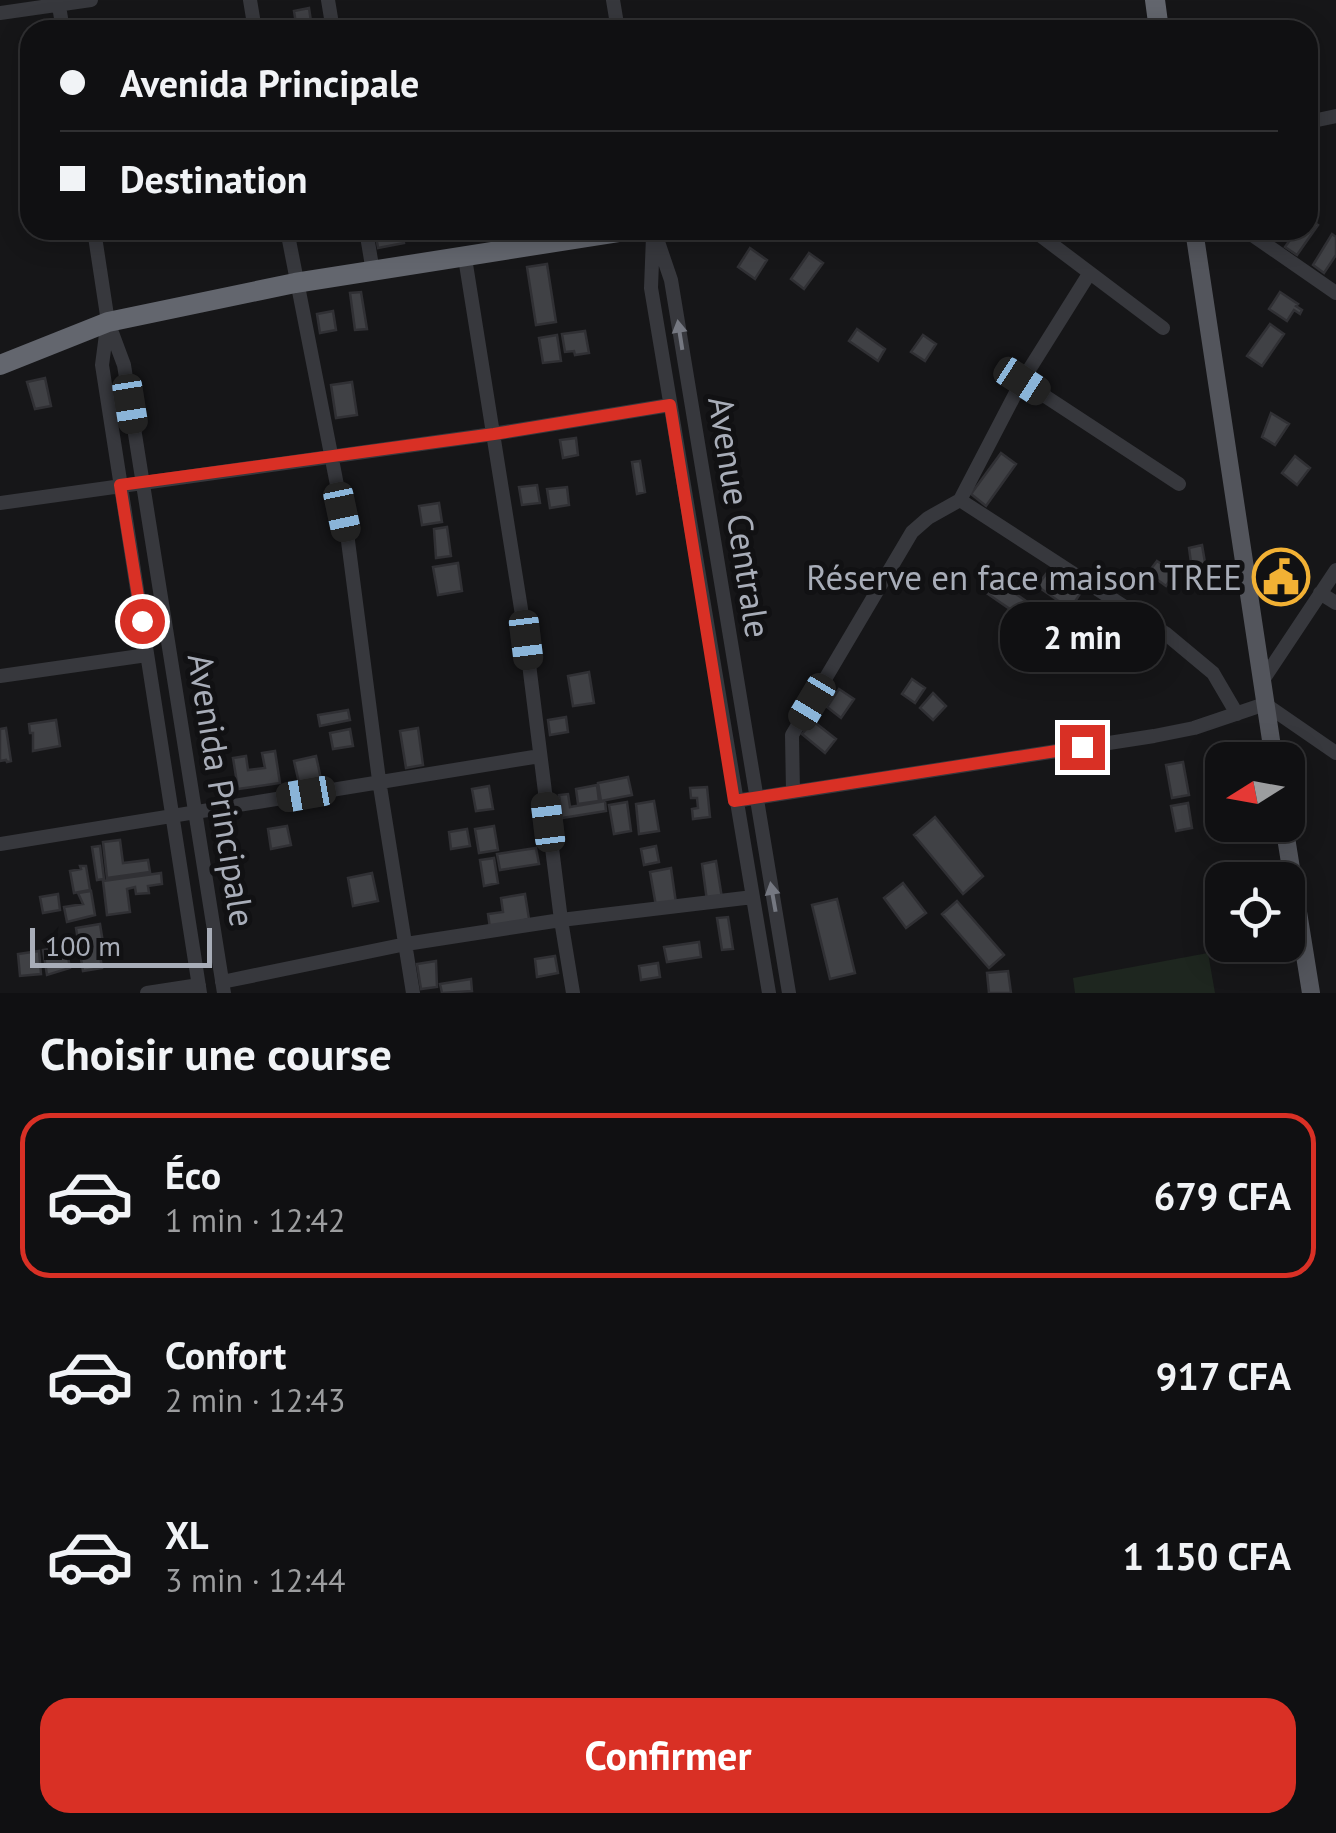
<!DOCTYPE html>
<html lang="fr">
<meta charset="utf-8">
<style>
:root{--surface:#101012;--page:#19191b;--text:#f1f3f6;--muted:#9c9d9f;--line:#303032;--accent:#d93025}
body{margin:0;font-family:"PT Sans",sans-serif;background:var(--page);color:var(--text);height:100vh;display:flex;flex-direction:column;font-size:38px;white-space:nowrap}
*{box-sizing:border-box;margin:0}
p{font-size:32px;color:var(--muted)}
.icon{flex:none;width:55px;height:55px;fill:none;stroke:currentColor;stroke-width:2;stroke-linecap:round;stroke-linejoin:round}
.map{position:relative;height:993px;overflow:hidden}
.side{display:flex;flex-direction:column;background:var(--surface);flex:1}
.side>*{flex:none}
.guide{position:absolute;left:20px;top:20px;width:1298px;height:220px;border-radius:30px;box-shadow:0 5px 25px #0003,0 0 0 2px var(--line);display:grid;align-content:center;height:220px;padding:0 40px;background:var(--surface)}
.needle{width:65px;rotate:259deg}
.tools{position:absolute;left:1205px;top:742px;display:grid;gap:20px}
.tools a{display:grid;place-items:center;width:100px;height:100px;border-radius:20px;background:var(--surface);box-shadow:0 5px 25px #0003,0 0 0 2px var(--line);font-size:50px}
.scale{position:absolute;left:30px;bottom:25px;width:182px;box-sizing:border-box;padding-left:10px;border:5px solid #a8adb8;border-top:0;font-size:28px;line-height:35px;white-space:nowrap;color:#a8adb8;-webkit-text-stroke:8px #111113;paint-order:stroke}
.end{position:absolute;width:45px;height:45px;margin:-22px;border:12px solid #d93025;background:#fff;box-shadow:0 0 0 5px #fff}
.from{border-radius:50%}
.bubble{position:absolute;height:70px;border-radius:30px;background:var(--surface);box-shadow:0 5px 25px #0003,0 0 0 2px var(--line);font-size:32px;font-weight:600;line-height:70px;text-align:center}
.car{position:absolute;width:30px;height:60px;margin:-30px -15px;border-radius:12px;box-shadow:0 0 8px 2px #0007;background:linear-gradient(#222 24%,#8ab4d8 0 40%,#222 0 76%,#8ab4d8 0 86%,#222 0)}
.guide b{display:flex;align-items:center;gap:35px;height:95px;font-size:38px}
.guide b+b{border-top:2px solid var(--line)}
.guide i{width:25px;height:25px;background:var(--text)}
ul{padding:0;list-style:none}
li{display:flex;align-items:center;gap:30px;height:165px;margin:0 20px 15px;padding:0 20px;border:5px solid transparent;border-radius:30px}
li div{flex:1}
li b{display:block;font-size:38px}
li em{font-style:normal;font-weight:600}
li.selected{border-color:var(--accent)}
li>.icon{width:90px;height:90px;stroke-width:1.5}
h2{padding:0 40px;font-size:45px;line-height:120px}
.primary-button{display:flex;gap:20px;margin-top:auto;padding:20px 40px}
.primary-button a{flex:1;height:115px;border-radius:30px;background:var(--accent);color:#fff;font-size:40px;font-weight:600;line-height:115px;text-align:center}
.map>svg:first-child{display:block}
.pitch{fill:#1e261f}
.building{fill:#404145;stroke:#303034;stroke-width:2.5}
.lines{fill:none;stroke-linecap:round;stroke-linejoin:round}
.minor{stroke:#37383d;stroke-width:14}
.major{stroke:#53555c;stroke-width:18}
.highway{stroke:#63666e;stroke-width:20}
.oneway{fill:#757881}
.route{stroke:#d93025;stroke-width:12}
.labels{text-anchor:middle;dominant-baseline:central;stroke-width:10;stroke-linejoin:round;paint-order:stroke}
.street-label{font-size:35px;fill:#a8adb8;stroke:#111113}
.poi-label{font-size:35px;fill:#a8adb8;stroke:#111113;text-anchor:end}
</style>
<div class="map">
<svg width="1336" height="993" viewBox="0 0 1336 993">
<rect width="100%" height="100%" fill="#161618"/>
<path class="pitch" d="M 1208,953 L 1215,993 L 1075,993 L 1073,978 Z"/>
<path class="building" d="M 309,8 L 312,28 L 297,30 L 294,11 Z
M 1308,218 L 1318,225 L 1297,255 L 1285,247 L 1297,230 L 1308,230 Z
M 375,230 L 391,230 L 392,236 L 402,234 L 404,243 L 378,248 Z
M 1332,234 L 1336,237 L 1336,255 L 1324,273 L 1313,265 Z
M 750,248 L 767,260 L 755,279 L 738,267 Z
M 809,253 L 823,263 L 804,289 L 791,279 Z
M 547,264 L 556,322 L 536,325 L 527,267 Z
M 361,292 L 367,329 L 355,330 L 350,293 Z
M 1280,292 L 1298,304 L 1296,306 L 1302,310 L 1300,314 L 1294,310 L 1287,321 L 1269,309 Z
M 333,311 L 336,330 L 320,333 L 317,314 Z
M 1270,324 L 1284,334 L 1262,366 L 1247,356 Z
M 857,329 L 885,349 L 878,361 L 849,341 Z
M 585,331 L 589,353 L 575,355 L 574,351 L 565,352 L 562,334 Z
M 557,335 L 561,361 L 543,363 L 539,338 Z
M 923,335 L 936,344 L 925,361 L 911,352 Z
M 45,378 L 51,406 L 35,409 L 27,382 Z
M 352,382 L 357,415 L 336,418 L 331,385 Z
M 1271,413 L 1289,424 L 1275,445 L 1262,437 Z
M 576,438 L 578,455 L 563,458 L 560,440 Z
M 1001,453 L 1016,464 L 986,506 L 971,494 Z
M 1295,456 L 1310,468 L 1297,485 L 1282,473 Z
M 640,461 L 645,492 L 637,494 L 632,462 Z
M 537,485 L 540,503 L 522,505 L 519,487 Z
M 567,487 L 569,505 L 550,508 L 547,489 Z
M 439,503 L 442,522 L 422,525 L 419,506 Z
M 447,527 L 451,556 L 436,558 L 434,529 Z
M 1202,545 L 1207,574 L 1193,577 L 1189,548 Z
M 1157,561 L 1175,573 L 1166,586 L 1148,573 Z
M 458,563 L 462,591 L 438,595 L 433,567 Z
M 1046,574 L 1080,594 L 1070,609 L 1037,586 Z
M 994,579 L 1029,603 L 1020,616 L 985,592 Z
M 589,672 L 594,703 L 573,706 L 568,676 Z
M 912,679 L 925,688 L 915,703 L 902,694 Z
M 839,689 L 854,699 L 841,718 L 827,707 Z
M 933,693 L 946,706 L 933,720 L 920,708 Z
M 348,710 L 350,720 L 320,726 L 318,715 Z
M 566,717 L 568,732 L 550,735 L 548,720 Z
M 56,720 L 60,746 L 33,751 L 33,733 L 30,733 L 29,724 Z
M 813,721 L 836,739 L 825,753 L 802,734 Z
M 6,728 L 11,761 L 7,762 L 6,760 L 0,761 L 0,729 Z
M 418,728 L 423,765 L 406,768 L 400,731 Z
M 350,729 L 353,746 L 333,749 L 330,733 Z
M 275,751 L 280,783 L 238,789 L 233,758 L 246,756 L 248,770 L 265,768 L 262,753 Z
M 316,756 L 321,779 L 299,783 L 294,761 Z
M 1183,762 L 1189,795 L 1172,798 L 1166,765 Z
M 628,777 L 632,795 L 601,801 L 598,783 Z
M 597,785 L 599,801 L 578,804 L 576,789 Z
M 489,786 L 493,809 L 476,811 L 472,789 Z
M 707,787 L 710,817 L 693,819 L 692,809 L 698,808 L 697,798 L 691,798 L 690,788 Z
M 568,794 L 570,807 L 605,801 L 606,811 L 562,818 L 559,795 Z
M 654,801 L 659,831 L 639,834 L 636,804 Z
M 627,802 L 631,831 L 614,834 L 609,805 Z
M 1188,803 L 1192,828 L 1176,831 L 1171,806 Z
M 935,817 L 983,876 L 963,894 L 914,835 Z
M 287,826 L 291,845 L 271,849 L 268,829 Z
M 494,826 L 498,850 L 479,853 L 475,829 Z
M 467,829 L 470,846 L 451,849 L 449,832 Z
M 120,840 L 123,863 L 148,860 L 150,872 L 107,878 L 103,842 Z
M 100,846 L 104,879 L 97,880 L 92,847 Z
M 656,846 L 659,862 L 644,865 L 641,849 Z
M 536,848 L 539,864 L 500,870 L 497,854 Z
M 494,858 L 498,883 L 484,886 L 480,860 Z
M 716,861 L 722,898 L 707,901 L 702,864 Z
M 80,866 L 86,866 L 90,890 L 74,893 L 70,871 L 81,869 Z
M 671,868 L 676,903 L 656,906 L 650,872 Z
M 161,873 L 162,884 L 148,886 L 149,893 L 136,894 L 135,887 L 127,889 L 130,912 L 107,915 L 103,881 Z
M 372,873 L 378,901 L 353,906 L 348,878 Z
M 903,883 L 926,913 L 906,928 L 884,898 Z
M 91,891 L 95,915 L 67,922 L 64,907 L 83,904 L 78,893 Z
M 58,894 L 60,910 L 43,913 L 40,897 Z
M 525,894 L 529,919 L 490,928 L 488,914 L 503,912 L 501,898 Z
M 837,899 L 855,973 L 830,979 L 812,905 Z
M 957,901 L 1004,955 L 989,968 L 942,914 Z
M 728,917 L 733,949 L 722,950 L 717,918 Z
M 100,924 L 105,955 L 100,955 L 102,968 L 83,971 L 76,928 Z
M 699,942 L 701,957 L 667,962 L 664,947 Z
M 66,946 L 70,968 L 47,975 L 43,950 Z
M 39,951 L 41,974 L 20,976 L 18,954 Z
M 555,956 L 558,973 L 537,977 L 535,959 Z
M 436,961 L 437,987 L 421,989 L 417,964 Z
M 658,963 L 660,977 L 641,980 L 639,966 Z
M 1008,971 L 1011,993 L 989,993 L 987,973 Z
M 471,979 L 472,991 L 442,993 L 440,984 Z"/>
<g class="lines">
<path class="minor" d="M 58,0 L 63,30
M 250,0 L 255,30
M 328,0 L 333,30
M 613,0 L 618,30
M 0,13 L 91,0
M 1308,122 L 1336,116
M 94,230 L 108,322 L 124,365 L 224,993
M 287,230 L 348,541 L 379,780 L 413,993
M 366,230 L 373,272
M 654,230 L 671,280 L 789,993
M 1033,230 L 1163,328
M 1245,230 L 1336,293
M 653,236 L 651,288 L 769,993
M 465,258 L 526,640 L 561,920 L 573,993
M 107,327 L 102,365 L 200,993
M 1022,381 L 1179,484
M 960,500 L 1165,633 L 1213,673 L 1237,714
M 0,503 L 493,434 L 670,405
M 1320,593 L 1336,603
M 0,676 L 147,655
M 1261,683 L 1336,570
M 793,792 L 792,735 L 912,532 L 928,518 L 960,500 L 1022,381 L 1089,274
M 735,801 L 1154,736 L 1194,728 L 1265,704 L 1336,753
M 0,844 L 540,756
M 222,982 L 406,944 L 561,920 L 753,897
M 147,993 L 199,985"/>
<path class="major" d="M 1194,230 L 1274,760
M 1284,825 L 1311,993"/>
<path class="highway" d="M 1155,0 L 1159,30
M 0,365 L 108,322 L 295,283 L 631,230"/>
</g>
<defs><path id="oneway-solid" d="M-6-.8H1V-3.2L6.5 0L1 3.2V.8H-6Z" transform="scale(2.5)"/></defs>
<g class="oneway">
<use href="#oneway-solid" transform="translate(680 335) rotate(-99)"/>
<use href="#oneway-solid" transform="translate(773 897) rotate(-100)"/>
</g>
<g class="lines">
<path class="route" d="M 142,621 L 120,485 L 494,434 L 670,405 L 734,801 L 1082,747"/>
</g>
<defs>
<g id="civic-ring" transform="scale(2.875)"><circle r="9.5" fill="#111113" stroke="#f2b134" stroke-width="1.5"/><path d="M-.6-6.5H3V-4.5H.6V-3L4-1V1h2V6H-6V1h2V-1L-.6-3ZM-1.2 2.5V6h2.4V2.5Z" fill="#f2b134"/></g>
</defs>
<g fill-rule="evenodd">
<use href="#civic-ring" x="1281" y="577"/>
</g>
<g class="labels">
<g class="street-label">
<text transform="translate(740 517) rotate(81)">Avenue Centrale</text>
<text transform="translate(222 790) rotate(81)">Avenida Principale</text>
</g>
<g class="poi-label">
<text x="1242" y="577">Réserve en face maison TREE</text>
</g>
</g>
</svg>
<div class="tools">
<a><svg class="needle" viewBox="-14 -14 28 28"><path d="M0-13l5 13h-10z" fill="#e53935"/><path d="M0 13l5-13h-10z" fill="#9c9d9f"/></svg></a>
<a><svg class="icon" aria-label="locate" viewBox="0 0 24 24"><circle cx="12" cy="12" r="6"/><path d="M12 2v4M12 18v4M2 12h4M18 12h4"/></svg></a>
</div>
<div class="scale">100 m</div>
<i class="end from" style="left:142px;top:621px"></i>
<i class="end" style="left:1082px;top:747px"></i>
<div class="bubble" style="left:1000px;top:602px;width:165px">2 min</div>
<i class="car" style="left:1022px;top:381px;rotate:123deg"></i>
<i class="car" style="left:130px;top:404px;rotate:171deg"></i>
<i class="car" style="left:342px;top:512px;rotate:168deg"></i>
<i class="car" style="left:526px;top:640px;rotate:173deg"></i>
<i class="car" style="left:812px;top:702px;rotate:211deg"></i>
<i class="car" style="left:306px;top:794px;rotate:260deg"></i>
<i class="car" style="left:548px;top:822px;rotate:353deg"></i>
<div class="guide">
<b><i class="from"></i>Avenida Principale</b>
<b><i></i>Destination</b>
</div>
</div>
<section class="side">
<h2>Choisir une course</h2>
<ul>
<li class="selected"><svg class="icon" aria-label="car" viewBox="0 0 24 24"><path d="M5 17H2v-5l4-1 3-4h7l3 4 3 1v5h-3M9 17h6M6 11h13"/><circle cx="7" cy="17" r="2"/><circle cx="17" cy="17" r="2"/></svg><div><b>Éco</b><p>1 min · 12:42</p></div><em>679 CFA</em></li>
<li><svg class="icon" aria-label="car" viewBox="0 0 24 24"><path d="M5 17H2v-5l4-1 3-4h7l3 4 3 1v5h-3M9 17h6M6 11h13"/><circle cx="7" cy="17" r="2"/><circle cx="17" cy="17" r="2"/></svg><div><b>Confort</b><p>2 min · 12:43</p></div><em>917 CFA</em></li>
<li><svg class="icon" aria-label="car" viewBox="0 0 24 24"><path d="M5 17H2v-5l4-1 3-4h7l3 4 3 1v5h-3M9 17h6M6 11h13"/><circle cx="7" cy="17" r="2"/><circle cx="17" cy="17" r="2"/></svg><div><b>XL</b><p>3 min · 12:44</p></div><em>1 150 CFA</em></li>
</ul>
<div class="primary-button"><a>Confirmer</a></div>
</section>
